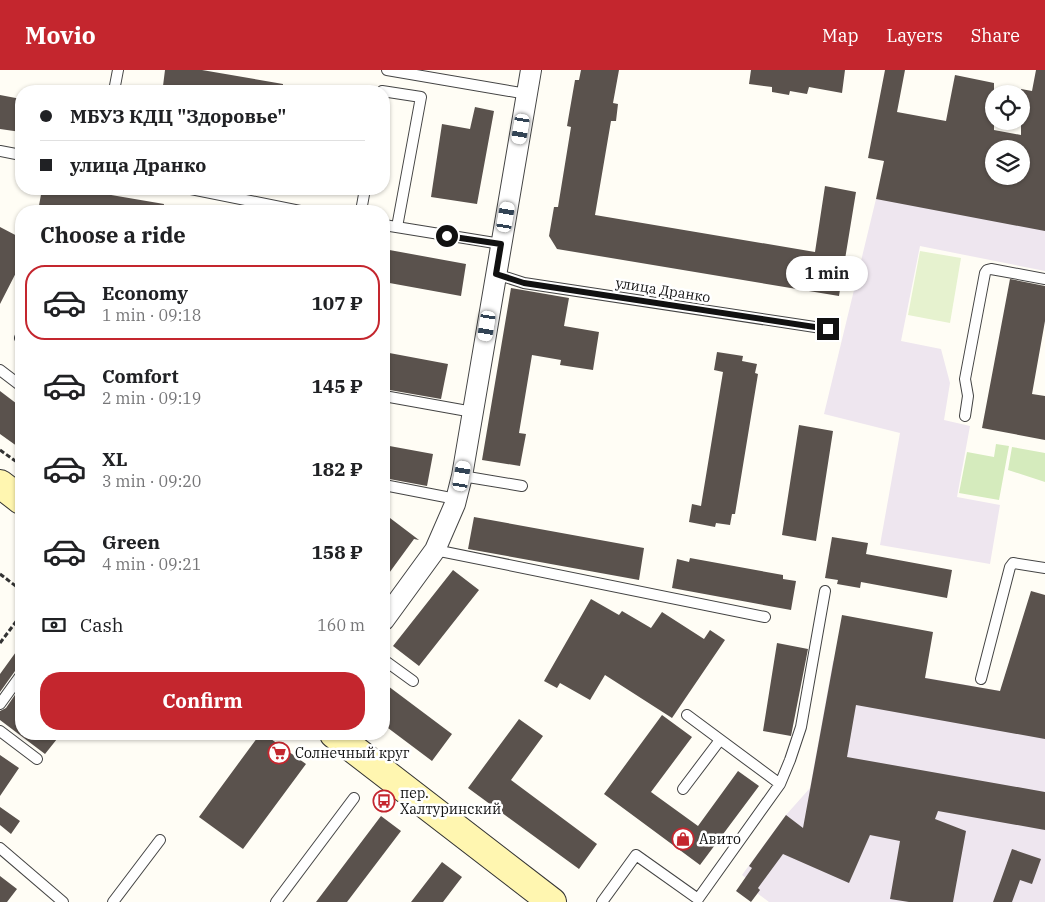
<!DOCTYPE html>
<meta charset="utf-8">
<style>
:root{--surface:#fff;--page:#f6f6f6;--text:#202124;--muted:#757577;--line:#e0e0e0;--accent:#c4262e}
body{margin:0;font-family:"IBM Plex Serif",serif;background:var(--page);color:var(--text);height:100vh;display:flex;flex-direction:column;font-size:19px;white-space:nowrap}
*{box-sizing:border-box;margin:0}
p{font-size:16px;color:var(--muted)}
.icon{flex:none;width:28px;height:28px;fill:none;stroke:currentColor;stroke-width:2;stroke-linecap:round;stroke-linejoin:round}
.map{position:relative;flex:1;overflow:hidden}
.panel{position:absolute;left:15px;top:135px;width:375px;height:535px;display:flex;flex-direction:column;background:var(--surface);border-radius:20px;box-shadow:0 1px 4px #0004}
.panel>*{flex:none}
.banner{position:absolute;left:15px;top:15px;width:375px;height:110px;border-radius:20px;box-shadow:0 1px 4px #0004;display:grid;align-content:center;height:110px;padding:0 25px;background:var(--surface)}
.tools{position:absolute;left:985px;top:15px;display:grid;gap:10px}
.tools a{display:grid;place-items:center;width:45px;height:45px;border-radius:50%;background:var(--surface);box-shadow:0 1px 4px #0004;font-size:25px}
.end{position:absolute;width:22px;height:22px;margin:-11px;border:6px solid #111;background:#fff;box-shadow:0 0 0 2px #fff}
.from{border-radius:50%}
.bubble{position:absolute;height:35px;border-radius:18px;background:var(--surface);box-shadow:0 1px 4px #0004;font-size:16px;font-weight:700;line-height:35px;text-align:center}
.car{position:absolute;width:15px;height:30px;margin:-15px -8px;border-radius:6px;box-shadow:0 0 4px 1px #0007;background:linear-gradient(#fff 24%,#345 0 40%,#fff 0 76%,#345 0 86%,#fff 0)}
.banner b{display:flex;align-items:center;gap:18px;height:48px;font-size:19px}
.banner b+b{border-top:1px solid var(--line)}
.banner i{width:12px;height:12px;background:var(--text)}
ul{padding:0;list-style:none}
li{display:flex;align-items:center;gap:15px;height:75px;margin:0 10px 8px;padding:0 15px;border:2px solid transparent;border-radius:20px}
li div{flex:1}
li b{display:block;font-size:19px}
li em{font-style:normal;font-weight:700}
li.active{border-color:var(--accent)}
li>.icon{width:45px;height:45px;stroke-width:1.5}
h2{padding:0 25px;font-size:22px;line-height:60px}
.pay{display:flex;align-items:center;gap:12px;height:55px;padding:0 25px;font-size:19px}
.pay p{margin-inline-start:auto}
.cta{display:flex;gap:10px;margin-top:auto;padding:10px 25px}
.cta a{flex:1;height:58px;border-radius:20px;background:var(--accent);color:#fff;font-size:20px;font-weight:700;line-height:58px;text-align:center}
header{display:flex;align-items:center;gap:30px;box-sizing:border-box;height:70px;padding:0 25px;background:var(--accent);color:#fff}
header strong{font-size:24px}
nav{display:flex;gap:28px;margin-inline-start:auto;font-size:18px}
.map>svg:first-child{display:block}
.industrial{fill:#eee6ef}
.green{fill:#d5ebbd}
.pitch{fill:#e6f2cf}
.building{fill:#5a524d;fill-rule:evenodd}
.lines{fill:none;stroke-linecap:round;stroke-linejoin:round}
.lane-casing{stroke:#444;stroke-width:12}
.street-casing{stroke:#444;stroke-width:22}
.secondary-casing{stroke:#333;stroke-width:30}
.path{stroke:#333;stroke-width:3;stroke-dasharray:5 2.5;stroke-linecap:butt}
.lane{stroke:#fff;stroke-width:10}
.street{stroke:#fff;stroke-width:20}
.secondary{stroke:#fff6b0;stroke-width:28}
.route{stroke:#111;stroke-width:6}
.labels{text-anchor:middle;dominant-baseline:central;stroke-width:5;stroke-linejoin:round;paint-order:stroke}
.street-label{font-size:14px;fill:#111;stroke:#fff}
.poi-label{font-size:14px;fill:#111;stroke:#fff;text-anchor:start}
</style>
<header>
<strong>Movio</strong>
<nav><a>Map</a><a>Layers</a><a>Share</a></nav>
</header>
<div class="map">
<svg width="1045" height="832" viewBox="0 0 1045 832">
<rect width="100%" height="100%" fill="#fffdf5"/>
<path class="industrial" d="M 876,129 L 1045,130 L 1045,201 L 920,176 L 901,271 L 941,279 L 950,313 L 944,350 L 970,356 L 957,427 L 1000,435 L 990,494 L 880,475 L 900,363 L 824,344 Z
M 833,591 L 1045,629 L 1045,832 L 769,832 L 757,823 L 759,818 L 742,805 L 786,745 L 810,718 Z"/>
<path class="green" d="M 996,374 L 1009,376 L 999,430 L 959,423 L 967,382 L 994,387 Z
M 1012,377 L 1045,383 L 1045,412 L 1008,400 Z"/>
<path class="pitch" d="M 920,181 L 961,188 L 950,253 L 908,245 Z"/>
<path class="building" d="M 165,0 L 202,0 L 283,14 L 283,21 L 178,21 L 178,18 L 163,16 Z
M 581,0 L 619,0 L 613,33 L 618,34 L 616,51 L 611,51 L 595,145 L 815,182 L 825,116 L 856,122 L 839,226 L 557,179 L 549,166 L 554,137 L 558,137 L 571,57 L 567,56 L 575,10 L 579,10 Z
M 751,0 L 845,0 L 842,23 L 809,17 L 807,24 L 790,21 L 789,25 L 772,22 L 772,17 L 749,14 Z
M 885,0 L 905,0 L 897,42 L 946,51 L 955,5 L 994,13 L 994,60 L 1021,65 L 1021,19 L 1032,21 L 1036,0 L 1045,0 L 1045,161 L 876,129 L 884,91 L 868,88 ZM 994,79 L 1021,79 L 1021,106 L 994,106 Z
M 0,25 L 21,29 L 21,62 L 0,59 Z
M 475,37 L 494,41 L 477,134 L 431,127 L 442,54 L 470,59 Z
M 42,119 L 76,119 L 164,134 L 163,141 L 38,141 Z
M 0,157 L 21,168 L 21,193 L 0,234 Z
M 384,179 L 466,194 L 461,226 L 384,212 Z
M 1010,209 L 1045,216 L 1045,251 L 1032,324 L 1045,326 L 1045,370 L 982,358 Z
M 511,218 L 569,228 L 564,256 L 599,262 L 593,300 L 560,295 L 561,290 L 532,285 L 519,363 L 526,364 L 520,396 L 482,390 Z
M 384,282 L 448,294 L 441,329 L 384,319 Z
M 717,282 L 743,286 L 742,291 L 757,294 L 755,303 L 758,304 L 735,444 L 732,444 L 730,455 L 716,453 L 715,457 L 689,452 L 692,434 L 701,436 L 723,302 L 714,300 Z
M 0,321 L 21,337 L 21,379 L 0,364 Z
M 799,355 L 833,361 L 816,471 L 782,465 Z
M 384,375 L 433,384 L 427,416 L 384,408 Z
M 384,446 L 389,449 L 390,448 L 419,470 L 414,469 L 384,510 Z
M 474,447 L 644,478 L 639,510 L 468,479 Z
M 832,467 L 868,473 L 866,484 L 952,500 L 947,528 L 861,512 L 860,518 L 837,514 L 838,510 L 825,508 Z
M 690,488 L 783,505 L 783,509 L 796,511 L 791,540 L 672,518 L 677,489 L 689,492 Z
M 453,500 L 479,520 L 419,596 L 393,576 Z
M 1031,521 L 1045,525 L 1045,669 L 856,635 L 847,687 L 1045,722 L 1045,760 L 938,741 L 935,749 L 966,761 L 953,832 L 909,832 L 890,829 L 900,771 L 870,765 L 849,813 L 783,784 L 758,818 L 760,820 L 751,832 L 736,821 L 752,798 L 749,796 L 786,745 L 803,758 L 842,545 L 933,562 L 925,608 L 1000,621 Z
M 591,529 L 619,545 L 622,541 L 651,558 L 662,542 L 704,569 L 710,560 L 725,570 L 672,648 L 605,605 L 590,630 L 560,613 L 557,618 L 544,611 Z
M 777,573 L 808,579 L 791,666 L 763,661 Z
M 21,575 L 21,598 L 15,601 L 0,622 L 0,604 Z
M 384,613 L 452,664 L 432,691 L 384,655 Z
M 21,616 L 21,664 L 61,664 L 45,684 L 0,650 L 0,641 L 6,638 Z
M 662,645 L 692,667 L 651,722 L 698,756 L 738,701 L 759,716 L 700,795 L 604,724 Z
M 519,649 L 543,666 L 511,710 L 597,774 L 579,799 L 468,718 Z
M 260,664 L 264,664 L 306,694 L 243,779 L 199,747 Z
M 0,685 L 19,698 L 0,726 Z
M 0,737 L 20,751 L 11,764 L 0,755 Z
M 381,746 L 401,761 L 347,832 L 316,832 Z
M 1012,779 L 1041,789 L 1032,814 L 1020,810 L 1012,832 L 993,832 Z
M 442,792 L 462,807 L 443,832 L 411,832 Z
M 0,806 L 17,819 L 7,832 L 0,832 Z"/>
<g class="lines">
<g class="lane-casing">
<path id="lane" d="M 387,0 L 527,24
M 114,21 L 118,0
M 382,21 L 421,27 L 397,157
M 0,81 L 21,85
M 191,119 L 300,141
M 361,141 L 365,119
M 384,155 L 501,174
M 496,204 L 524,213 L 828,259
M 20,268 L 21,266
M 0,300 L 21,316
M 384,326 L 473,342
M 965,346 L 968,326 L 965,309 L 985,203 L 987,200 L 991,199 L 1045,209
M 462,406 L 522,416
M 384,415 L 456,429
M 435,480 L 765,547
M 384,590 L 413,611
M 981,609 L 1010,497 L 1013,493 L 1045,498
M 0,634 L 21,605
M 687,645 L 780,714
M 0,661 L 37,689
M 683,719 L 720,670
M 0,778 L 63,832
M 113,832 L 160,770
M 276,832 L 354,728
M 602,832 L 636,785 L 698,829 L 780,714 L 790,690 L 801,657 L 825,521"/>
</g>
<g class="street-casing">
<path id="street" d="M 384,550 L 435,480 L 455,434 L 462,406 L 531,0"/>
</g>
<g class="secondary-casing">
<path id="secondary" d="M 0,414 L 21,430
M 334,664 L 552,832"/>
</g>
<path class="path" d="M 0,380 L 21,395
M 0,504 L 21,520
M 0,573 L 21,545"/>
<use href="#lane" class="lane"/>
<use href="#street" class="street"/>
<use href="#secondary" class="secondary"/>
</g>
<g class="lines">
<path class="route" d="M 447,166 L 501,174 L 496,204 L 524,213 L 828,259"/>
</g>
<defs>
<g id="supermarket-ring" transform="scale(1.125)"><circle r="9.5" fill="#fff" stroke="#c4262e" stroke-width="1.5"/><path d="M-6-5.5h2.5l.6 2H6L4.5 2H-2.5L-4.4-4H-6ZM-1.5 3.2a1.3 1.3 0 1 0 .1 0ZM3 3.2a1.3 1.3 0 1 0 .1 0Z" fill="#c4262e"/></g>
<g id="bus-ring" transform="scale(1.125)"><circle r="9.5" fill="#fff" stroke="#c4262e" stroke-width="1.5"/><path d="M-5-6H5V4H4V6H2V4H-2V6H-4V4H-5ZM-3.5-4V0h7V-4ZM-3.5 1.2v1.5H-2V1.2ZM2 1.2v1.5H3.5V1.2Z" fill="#c4262e"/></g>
<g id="shop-ring" transform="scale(1.125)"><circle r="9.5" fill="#fff" stroke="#c4262e" stroke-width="1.5"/><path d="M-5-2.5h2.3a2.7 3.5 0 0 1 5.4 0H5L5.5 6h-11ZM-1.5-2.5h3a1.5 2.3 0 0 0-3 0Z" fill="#c4262e"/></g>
</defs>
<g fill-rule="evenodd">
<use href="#supermarket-ring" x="279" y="683"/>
<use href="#bus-ring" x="384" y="731"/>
<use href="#shop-ring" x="683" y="769"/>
</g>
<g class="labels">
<g class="street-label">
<text transform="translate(663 220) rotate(9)">улица Дранко</text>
</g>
<g class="poi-label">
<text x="295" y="683">Солнечный круг</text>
<text x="400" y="723">пер.<tspan x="400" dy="16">Халтуринский</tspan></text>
<text x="699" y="769">Авито</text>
</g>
</g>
</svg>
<div class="tools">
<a><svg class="icon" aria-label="locate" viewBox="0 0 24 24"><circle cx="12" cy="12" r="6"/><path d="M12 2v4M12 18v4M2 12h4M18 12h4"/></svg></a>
<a><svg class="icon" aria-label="layers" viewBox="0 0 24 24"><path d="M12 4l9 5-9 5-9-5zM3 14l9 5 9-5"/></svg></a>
</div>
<i class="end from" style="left:447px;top:166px"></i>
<i class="end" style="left:828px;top:259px"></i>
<div class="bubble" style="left:786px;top:186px;width:82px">1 min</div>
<i class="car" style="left:521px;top:59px;rotate:190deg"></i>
<i class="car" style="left:506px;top:147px;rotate:10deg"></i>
<i class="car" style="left:487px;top:256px;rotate:189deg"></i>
<i class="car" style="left:462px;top:406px;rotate:10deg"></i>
<div class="banner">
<b><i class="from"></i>МБУЗ КДЦ &quot;Здоровье&quot;</b>
<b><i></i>улица Дранко</b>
</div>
<section class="panel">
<h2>Choose a ride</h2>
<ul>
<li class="active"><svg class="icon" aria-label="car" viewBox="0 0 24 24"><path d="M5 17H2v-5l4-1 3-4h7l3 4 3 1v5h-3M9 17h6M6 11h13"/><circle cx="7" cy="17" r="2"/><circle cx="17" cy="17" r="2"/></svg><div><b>Economy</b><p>1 min · 09:18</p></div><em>107 ₽</em></li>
<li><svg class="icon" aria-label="car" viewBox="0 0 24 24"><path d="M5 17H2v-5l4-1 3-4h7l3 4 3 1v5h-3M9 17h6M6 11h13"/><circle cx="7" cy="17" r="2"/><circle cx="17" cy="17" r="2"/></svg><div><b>Comfort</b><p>2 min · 09:19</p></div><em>145 ₽</em></li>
<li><svg class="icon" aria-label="car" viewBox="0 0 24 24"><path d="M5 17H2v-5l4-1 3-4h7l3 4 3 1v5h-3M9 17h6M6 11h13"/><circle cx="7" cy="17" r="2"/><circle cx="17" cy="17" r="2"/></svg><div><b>XL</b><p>3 min · 09:20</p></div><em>182 ₽</em></li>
<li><svg class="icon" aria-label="car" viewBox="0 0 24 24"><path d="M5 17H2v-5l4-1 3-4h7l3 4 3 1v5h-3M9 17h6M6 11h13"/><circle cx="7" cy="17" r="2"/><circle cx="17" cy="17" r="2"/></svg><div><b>Green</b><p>4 min · 09:21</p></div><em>158 ₽</em></li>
</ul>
<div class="pay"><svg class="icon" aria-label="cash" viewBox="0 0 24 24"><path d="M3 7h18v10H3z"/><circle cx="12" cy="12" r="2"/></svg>Cash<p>160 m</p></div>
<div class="cta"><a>Confirm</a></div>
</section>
</div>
